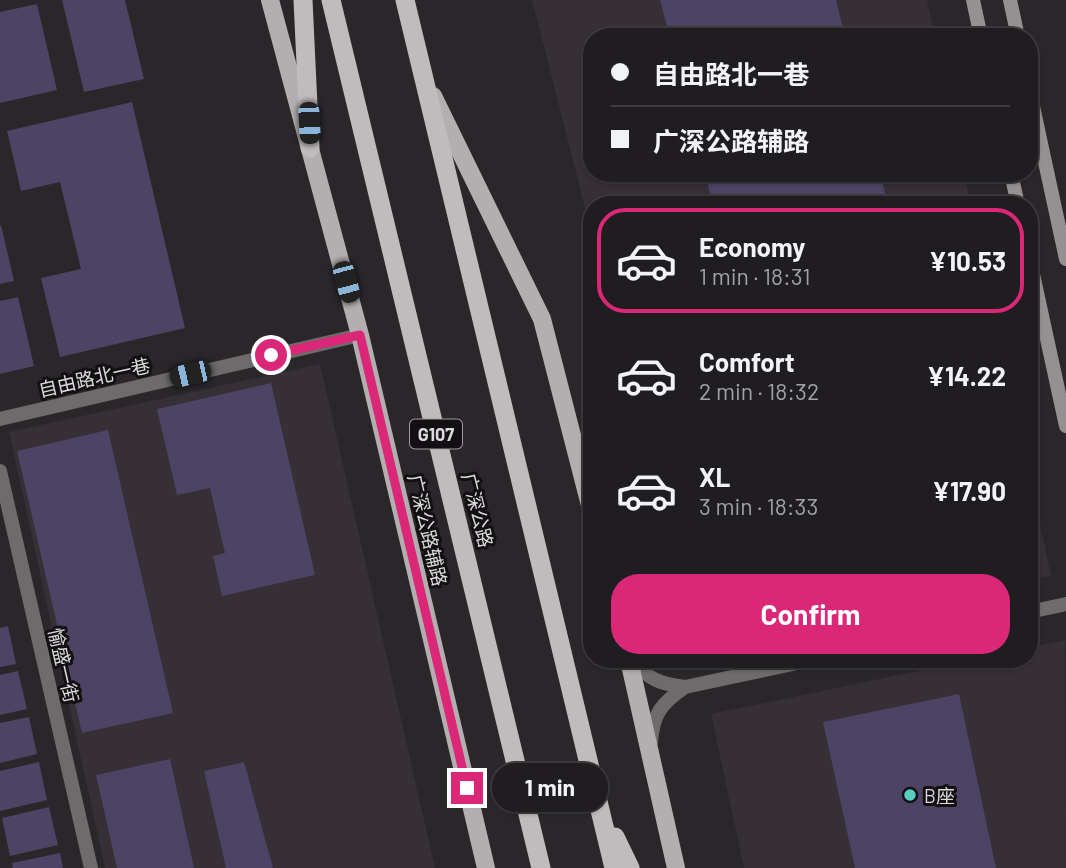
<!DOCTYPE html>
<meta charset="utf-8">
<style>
:root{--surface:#201d20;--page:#282629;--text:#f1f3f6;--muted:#a2a2a5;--line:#3d3b3e;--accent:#db2777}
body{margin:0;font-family:Barlow,"Noto Sans SC",sans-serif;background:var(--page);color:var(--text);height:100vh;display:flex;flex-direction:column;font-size:26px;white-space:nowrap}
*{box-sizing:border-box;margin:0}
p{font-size:23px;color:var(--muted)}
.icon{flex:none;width:38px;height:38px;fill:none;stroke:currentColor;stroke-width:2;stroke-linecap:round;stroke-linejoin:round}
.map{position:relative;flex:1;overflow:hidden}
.panel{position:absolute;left:583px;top:196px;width:455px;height:472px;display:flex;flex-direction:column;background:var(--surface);border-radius:28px;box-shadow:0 2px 5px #0004,0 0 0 2px var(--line)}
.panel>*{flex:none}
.guide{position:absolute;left:583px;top:28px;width:455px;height:154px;border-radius:28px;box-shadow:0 2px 5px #0004,0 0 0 2px var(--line);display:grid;align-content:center;height:154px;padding:0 28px;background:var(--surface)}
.end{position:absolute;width:32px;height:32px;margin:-16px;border:9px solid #db2777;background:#fff;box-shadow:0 0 0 4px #fff}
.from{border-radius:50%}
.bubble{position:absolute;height:49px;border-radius:24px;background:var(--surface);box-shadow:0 2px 5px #0004,0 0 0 2px var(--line);font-size:23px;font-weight:700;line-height:49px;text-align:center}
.car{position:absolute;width:21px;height:42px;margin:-21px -10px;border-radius:9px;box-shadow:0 0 5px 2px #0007;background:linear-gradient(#222 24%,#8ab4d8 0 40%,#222 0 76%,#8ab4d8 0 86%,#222 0)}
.guide b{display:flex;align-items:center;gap:24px;height:66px;font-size:26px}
.guide b+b{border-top:2px solid var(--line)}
.guide i{width:18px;height:18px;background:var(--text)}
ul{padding:12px 0 0;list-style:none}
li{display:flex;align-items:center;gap:21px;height:105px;margin:0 14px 10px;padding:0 14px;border:4px solid transparent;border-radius:28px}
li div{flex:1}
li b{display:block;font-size:26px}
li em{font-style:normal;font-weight:700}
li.selected{border-color:var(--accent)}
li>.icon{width:63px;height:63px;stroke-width:1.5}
.primary-button{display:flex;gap:14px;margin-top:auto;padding:14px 28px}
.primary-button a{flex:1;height:80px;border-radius:28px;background:var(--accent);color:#fff;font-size:28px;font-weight:700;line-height:80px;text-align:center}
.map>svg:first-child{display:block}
.built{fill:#362f36}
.building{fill:#4d4365}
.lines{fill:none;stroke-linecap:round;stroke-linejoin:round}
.minor{stroke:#6d6b6c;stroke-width:14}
.tertiary{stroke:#6d6b6c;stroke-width:14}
.secondary{stroke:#949192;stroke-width:14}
.primary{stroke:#b3aeaf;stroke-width:18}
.trunk{stroke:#c0bbbc;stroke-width:19}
.route{stroke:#db2777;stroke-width:9}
.poi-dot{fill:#58cec1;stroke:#121012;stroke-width:2.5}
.labels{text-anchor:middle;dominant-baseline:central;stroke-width:6;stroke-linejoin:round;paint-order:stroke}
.shield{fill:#121012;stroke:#9f9d9f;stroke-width:2}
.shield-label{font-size:18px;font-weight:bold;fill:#dcdadc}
.street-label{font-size:19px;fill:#dcdadc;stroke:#121012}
.poi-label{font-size:19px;fill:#dcdadc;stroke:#121012;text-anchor:start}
</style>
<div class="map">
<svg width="1066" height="868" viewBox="0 0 1066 868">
<rect width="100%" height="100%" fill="#2a272a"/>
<path class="built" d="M 532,0 L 927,0 L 935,37 L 592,37 L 592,173 L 964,173 L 971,205 L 592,205 L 591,231 Z
M 320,364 L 435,868 L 105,868 L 9,432 Z
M 1029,473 L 1051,576 L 1029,580 Z
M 1065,640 L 1066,868 L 744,868 L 711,714 L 971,660 L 1029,660 L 1029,648 Z"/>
<path class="building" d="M 62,0 L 125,0 L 144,79 L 84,92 Z
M 660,0 L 836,0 L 845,37 L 670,37 Z
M 37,4 L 57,90 L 0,103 L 0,12 Z
M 132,102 L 185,328 L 60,357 L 41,278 L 81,269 L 60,182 L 21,191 L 7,131 Z
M 705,173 L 880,173 L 888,205 L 713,205 Z
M 1,225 L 14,281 L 0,284 L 0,226 Z
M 18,297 L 34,366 L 0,374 L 0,301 Z
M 271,383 L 315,575 L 222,596 L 213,556 L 225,553 L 210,488 L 177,495 L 157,409 Z
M 108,430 L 173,713 L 82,733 L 17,451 Z
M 8,626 L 16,664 L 0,667 L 0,628 Z
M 18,671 L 27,709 L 0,715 L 0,675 Z
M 959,694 L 996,868 L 855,868 L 823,722 Z
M 29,717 L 37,754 L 0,763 L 0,723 Z
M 170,759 L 194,868 L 117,868 L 96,775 Z
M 39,762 L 47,800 L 0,811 L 0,771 Z
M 244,762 L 273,868 L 226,868 L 204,771 Z
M 49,807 L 58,845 L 10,856 L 2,818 Z
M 60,853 L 63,868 L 13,868 L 12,863 Z"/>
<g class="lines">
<path class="minor" d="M 0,419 L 360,335
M 0,471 L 91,868"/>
<path class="tertiary" d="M 1029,612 L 1066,604
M 634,660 C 647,680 662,684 685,687 L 811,660
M 651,742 C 653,713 662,703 685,687"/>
<path class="secondary" d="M 973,0 L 981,37
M 1010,0 L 1018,37
M 1029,88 L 1066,259
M 1011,173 L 1018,205
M 1029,256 L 1066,426"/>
<path class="primary" d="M 270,0 L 360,335 L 486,868
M 433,96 L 542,319 L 592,513
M 629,660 L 676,868"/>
<path class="trunk" d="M 303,0 L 310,148
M 331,0 L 541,868
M 405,0 L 614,868
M 615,837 L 630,868"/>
</g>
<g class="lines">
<path class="route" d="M 271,355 L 360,335 L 467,788"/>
</g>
<circle class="poi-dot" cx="910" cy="795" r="7"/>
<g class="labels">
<rect class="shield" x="410" y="419.5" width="52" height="29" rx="5"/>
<g class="shield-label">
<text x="436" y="434">G107</text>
</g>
<g class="street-label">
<text transform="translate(94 377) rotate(-13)">自由路北一巷</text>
<text transform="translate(478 510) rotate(76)">广深公路</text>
<text transform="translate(428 530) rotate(77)">广深公路辅路</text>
<text transform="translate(64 665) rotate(77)">愉盛一街</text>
</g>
<g class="poi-label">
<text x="924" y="795">B座</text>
</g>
</g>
</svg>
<i class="end from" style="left:271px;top:355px"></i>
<i class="end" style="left:467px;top:788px"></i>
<div class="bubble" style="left:492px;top:763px;width:116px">1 min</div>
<i class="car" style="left:309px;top:123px;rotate:177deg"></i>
<i class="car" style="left:346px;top:282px;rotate:165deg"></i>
<i class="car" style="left:190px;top:374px;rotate:257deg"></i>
<div class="guide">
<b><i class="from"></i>自由路北一巷</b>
<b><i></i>广深公路辅路</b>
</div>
<section class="panel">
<ul>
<li class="selected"><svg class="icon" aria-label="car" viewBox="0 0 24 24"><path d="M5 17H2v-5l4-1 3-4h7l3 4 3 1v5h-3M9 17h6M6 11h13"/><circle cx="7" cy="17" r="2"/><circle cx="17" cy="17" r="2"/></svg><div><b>Economy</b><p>1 min · 18:31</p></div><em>¥10.53</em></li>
<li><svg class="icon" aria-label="car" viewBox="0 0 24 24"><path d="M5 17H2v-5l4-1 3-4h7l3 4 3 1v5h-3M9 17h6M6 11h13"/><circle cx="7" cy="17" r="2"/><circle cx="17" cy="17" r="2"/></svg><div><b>Comfort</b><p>2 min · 18:32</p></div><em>¥14.22</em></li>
<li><svg class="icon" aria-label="car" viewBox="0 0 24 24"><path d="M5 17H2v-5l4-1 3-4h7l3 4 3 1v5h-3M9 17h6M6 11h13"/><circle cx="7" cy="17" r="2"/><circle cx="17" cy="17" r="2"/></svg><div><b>XL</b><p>3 min · 18:33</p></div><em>¥17.90</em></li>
</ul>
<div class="primary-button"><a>Confirm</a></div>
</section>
</div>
